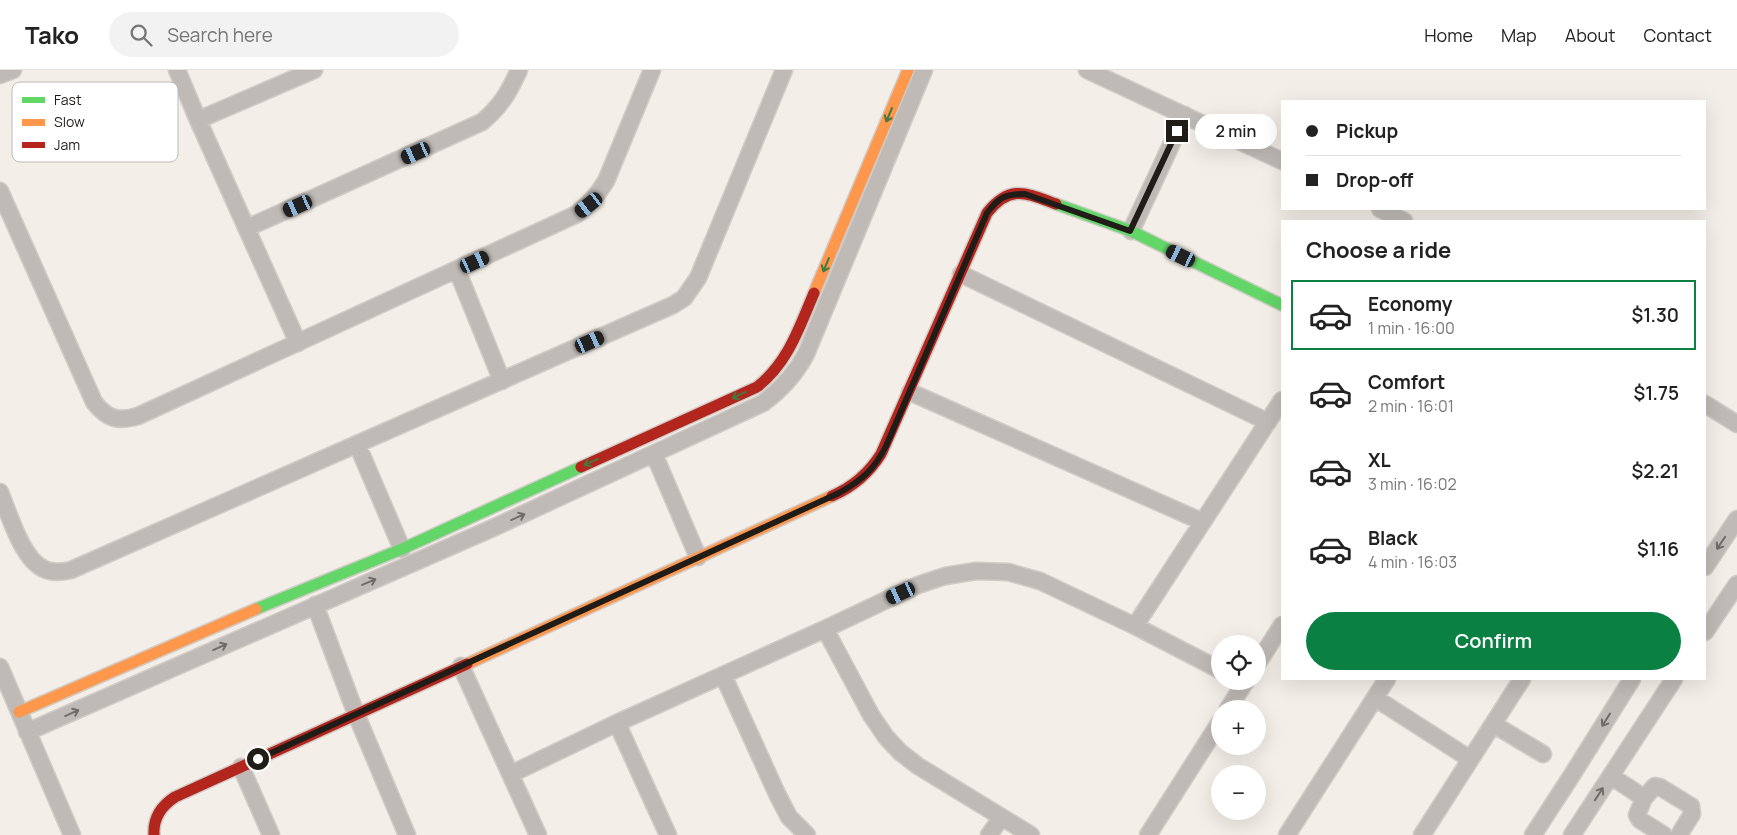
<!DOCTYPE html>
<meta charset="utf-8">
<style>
:root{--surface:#fff;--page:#f2f2f2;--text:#222;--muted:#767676;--line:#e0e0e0;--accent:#0b8043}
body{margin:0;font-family:Manrope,sans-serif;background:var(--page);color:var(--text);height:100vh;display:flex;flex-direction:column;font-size:19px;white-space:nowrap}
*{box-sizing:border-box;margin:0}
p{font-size:16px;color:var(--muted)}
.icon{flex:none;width:28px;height:28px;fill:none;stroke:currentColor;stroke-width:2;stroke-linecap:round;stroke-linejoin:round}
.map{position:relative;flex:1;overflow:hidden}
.drawer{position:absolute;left:1281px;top:150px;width:425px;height:460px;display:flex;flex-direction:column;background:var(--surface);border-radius:0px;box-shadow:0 5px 20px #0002}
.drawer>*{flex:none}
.guide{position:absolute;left:1281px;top:30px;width:425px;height:110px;border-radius:0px;box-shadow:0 5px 20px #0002;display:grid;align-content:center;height:110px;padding:0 25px;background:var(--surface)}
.tools{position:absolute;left:1211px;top:565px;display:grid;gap:10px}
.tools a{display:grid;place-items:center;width:55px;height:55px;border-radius:50%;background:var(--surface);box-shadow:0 5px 20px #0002;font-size:25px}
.end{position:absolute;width:22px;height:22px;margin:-11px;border:6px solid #201c17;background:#fff;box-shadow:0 0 0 2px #fff}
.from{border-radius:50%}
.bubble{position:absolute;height:35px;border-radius:18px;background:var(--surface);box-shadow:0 5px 20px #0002;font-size:16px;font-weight:600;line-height:35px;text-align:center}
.car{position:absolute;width:15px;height:30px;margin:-15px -8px;border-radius:6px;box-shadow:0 0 4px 1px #0007;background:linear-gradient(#222 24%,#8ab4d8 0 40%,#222 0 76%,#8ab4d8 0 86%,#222 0)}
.guide b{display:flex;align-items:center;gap:18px;height:48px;font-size:19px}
.guide b+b{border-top:1px solid var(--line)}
.guide i{width:12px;height:12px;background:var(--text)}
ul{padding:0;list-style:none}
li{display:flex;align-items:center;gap:15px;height:70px;margin:0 10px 8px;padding:0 15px;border:2px solid transparent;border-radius:0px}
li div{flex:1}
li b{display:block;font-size:19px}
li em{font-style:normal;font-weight:600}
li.on{border-color:var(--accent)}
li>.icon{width:45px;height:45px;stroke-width:1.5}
h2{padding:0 25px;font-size:22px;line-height:60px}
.cta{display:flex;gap:10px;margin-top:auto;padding:10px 25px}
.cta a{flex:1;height:58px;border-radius:30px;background:var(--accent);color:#fff;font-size:20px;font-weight:600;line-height:58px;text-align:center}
header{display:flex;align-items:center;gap:30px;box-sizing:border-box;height:70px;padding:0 25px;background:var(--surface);border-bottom:1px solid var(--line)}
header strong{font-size:24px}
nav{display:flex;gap:28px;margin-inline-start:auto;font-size:18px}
.search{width:350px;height:45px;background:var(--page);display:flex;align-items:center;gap:12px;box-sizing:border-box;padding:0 18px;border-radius:28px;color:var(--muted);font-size:19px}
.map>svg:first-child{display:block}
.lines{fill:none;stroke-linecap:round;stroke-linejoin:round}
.street-casing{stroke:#d1ccc7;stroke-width:19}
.fast-casing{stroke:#d1ccc7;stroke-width:14}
.slow-casing{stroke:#d1ccc7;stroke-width:14}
.jam-casing{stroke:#d1ccc7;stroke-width:14}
.street{stroke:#bfbab5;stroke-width:16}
.fast{stroke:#63d668;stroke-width:11}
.slow{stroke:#ff974d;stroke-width:11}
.jam{stroke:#b3261e;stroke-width:11}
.oneway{stroke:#427940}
.oneway2{stroke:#706b66}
.route{stroke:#201c17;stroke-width:6}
.key{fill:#fff;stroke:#bcbbb9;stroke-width:1}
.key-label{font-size:14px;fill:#201c17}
</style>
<header>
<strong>Tako</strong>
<div class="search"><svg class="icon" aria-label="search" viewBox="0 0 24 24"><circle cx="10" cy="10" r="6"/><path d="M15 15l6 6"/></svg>Search here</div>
<nav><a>Home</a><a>Map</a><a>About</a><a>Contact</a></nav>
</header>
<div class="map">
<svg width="1737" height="765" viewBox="0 0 1737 765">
<rect width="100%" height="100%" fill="#f4eee8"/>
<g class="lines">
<g class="street-casing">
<path id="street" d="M 177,0 L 198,50 L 298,273
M 1087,0 L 1282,91
M 0,5 L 13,0
M 198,50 L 314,0
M 0,121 L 94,332 C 107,349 118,352 138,346 L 577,144 C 590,134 598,124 606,111 L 652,0
M 1380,139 L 1404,151
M 247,158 L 482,52 C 501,36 509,22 519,0
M 1131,161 L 1185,45
M 457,200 L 502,311
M 961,204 L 1268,352
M 910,322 L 1203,452
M 1705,334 L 1737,354
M 357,374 L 402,479
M 654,384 L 698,487
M 0,422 C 9,444 22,489 44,499 C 52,503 62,502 71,500 L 673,235 L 684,228 L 698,208 L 784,0
M 1705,497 L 1737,449
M 315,535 L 356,644 L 407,765
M 1135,556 L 1282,330
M 825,559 L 871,645 L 886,667 L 900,682 L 918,696 L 1031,765
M 1705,562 L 1737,514
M 1258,593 L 1282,555
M 461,596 L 538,765
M 0,597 L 72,765
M 723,605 L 778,726 L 789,747 L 807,765
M 1375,628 L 1470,689
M 1228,639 L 1246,611
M 617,653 L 668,765
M 1493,654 L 1543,684
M 27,662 L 495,457 L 763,333 C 782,319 795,305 806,284 L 924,0
M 241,697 L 271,765
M 511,704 L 617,653 L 825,559 L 918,515 L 945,506 L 976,501 L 1008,502 L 1040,511 L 1135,556 L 1220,600
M 1611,706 L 1644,728
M 989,765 L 1001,748
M 1148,765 L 1220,652
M 1287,765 L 1387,609
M 1422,765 L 1522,609
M 1533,765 L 1572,705 L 1632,609
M 1572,765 L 1674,609
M 1664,765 L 1640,750 L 1637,745 L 1644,728 L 1655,716 L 1660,717 L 1691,736 L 1692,744 L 1679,765"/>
</g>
<g class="fast-casing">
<path id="fast" d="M 1056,134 L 1131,161 L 1282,235
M 256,539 L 402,479 L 581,397"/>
</g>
<g class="slow-casing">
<path id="slow" d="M 814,223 L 908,0
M 467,594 L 832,426
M 19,642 L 256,539"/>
</g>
<g class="jam-casing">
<path id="jam" d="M 581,397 L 757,317 C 788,293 799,258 814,223
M 832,426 C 853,417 869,403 881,384 L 987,143 C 1010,114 1026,123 1056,134
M 154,765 C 153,748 161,736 175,727 L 467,594"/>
</g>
<use href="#street" class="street"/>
<use href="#fast" class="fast"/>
<use href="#slow" class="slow"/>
<use href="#jam" class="jam"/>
</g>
<defs><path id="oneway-shaft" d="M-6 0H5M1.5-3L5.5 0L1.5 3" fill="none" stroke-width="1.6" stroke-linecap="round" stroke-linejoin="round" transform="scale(1.25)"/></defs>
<g class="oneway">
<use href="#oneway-shaft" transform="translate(889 45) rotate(113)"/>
<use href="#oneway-shaft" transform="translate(826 195) rotate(113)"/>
<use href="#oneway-shaft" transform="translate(739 325) rotate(155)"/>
<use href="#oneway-shaft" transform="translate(591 392) rotate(155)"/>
</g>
<g class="oneway2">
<use href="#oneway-shaft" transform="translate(518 447) rotate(-24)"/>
<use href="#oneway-shaft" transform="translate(1721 473) rotate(124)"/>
<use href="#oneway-shaft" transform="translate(369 512) rotate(-23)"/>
<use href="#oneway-shaft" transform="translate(220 577) rotate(-24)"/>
<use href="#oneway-shaft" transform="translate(72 643) rotate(-24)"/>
<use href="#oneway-shaft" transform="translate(1606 650) rotate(122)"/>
<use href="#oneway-shaft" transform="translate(1599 724) rotate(-57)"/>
</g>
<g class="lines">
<path class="route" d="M 258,689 L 839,423 C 862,410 874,400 886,376 L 987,143 C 999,127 1005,124 1025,124 L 1130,161 L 1177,61"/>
</g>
<rect x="12" y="12" width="166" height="80" rx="8" class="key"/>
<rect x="22" y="27" width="23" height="6" fill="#63d668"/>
<rect x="22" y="49" width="23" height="7" fill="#ff974d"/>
<rect x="22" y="72" width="23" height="6" fill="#b3261e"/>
<g class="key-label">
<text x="54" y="35">Fast</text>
<text x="54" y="57">Slow</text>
<text x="54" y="80">Jam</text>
</g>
</svg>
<div class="tools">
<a><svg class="icon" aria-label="locate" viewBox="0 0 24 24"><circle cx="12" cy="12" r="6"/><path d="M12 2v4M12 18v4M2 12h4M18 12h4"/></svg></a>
<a>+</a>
<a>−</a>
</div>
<i class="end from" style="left:258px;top:689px"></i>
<i class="end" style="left:1177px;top:61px"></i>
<div class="bubble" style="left:1195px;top:44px;width:82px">2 min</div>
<i class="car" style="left:416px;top:83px;rotate:246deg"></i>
<i class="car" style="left:589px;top:135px;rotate:232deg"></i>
<i class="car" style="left:298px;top:136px;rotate:246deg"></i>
<i class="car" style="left:1181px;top:186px;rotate:296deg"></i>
<i class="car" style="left:475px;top:192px;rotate:65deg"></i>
<i class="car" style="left:590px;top:272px;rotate:66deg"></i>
<i class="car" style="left:901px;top:523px;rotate:245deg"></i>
<div class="guide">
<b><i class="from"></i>Pickup</b>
<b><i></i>Drop-off</b>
</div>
<section class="drawer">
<h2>Choose a ride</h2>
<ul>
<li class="on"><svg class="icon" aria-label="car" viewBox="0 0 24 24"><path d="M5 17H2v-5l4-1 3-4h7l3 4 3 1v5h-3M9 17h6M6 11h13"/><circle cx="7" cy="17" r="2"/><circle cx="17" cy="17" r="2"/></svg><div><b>Economy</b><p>1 min · 16:00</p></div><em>$1.30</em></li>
<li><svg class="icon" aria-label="car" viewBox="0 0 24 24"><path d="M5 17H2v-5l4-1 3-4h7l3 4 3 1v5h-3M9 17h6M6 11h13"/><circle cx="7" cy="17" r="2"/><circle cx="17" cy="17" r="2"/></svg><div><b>Comfort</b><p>2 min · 16:01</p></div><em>$1.75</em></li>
<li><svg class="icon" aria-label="car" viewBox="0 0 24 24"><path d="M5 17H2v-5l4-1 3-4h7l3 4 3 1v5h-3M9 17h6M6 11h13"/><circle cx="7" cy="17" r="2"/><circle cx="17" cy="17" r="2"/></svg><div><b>XL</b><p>3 min · 16:02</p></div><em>$2.21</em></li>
<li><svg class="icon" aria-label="car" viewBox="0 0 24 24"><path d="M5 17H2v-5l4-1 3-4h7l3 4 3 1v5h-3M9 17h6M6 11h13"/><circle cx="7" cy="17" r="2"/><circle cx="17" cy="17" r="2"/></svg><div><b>Black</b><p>4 min · 16:03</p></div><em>$1.16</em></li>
</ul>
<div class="cta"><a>Confirm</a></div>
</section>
</div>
